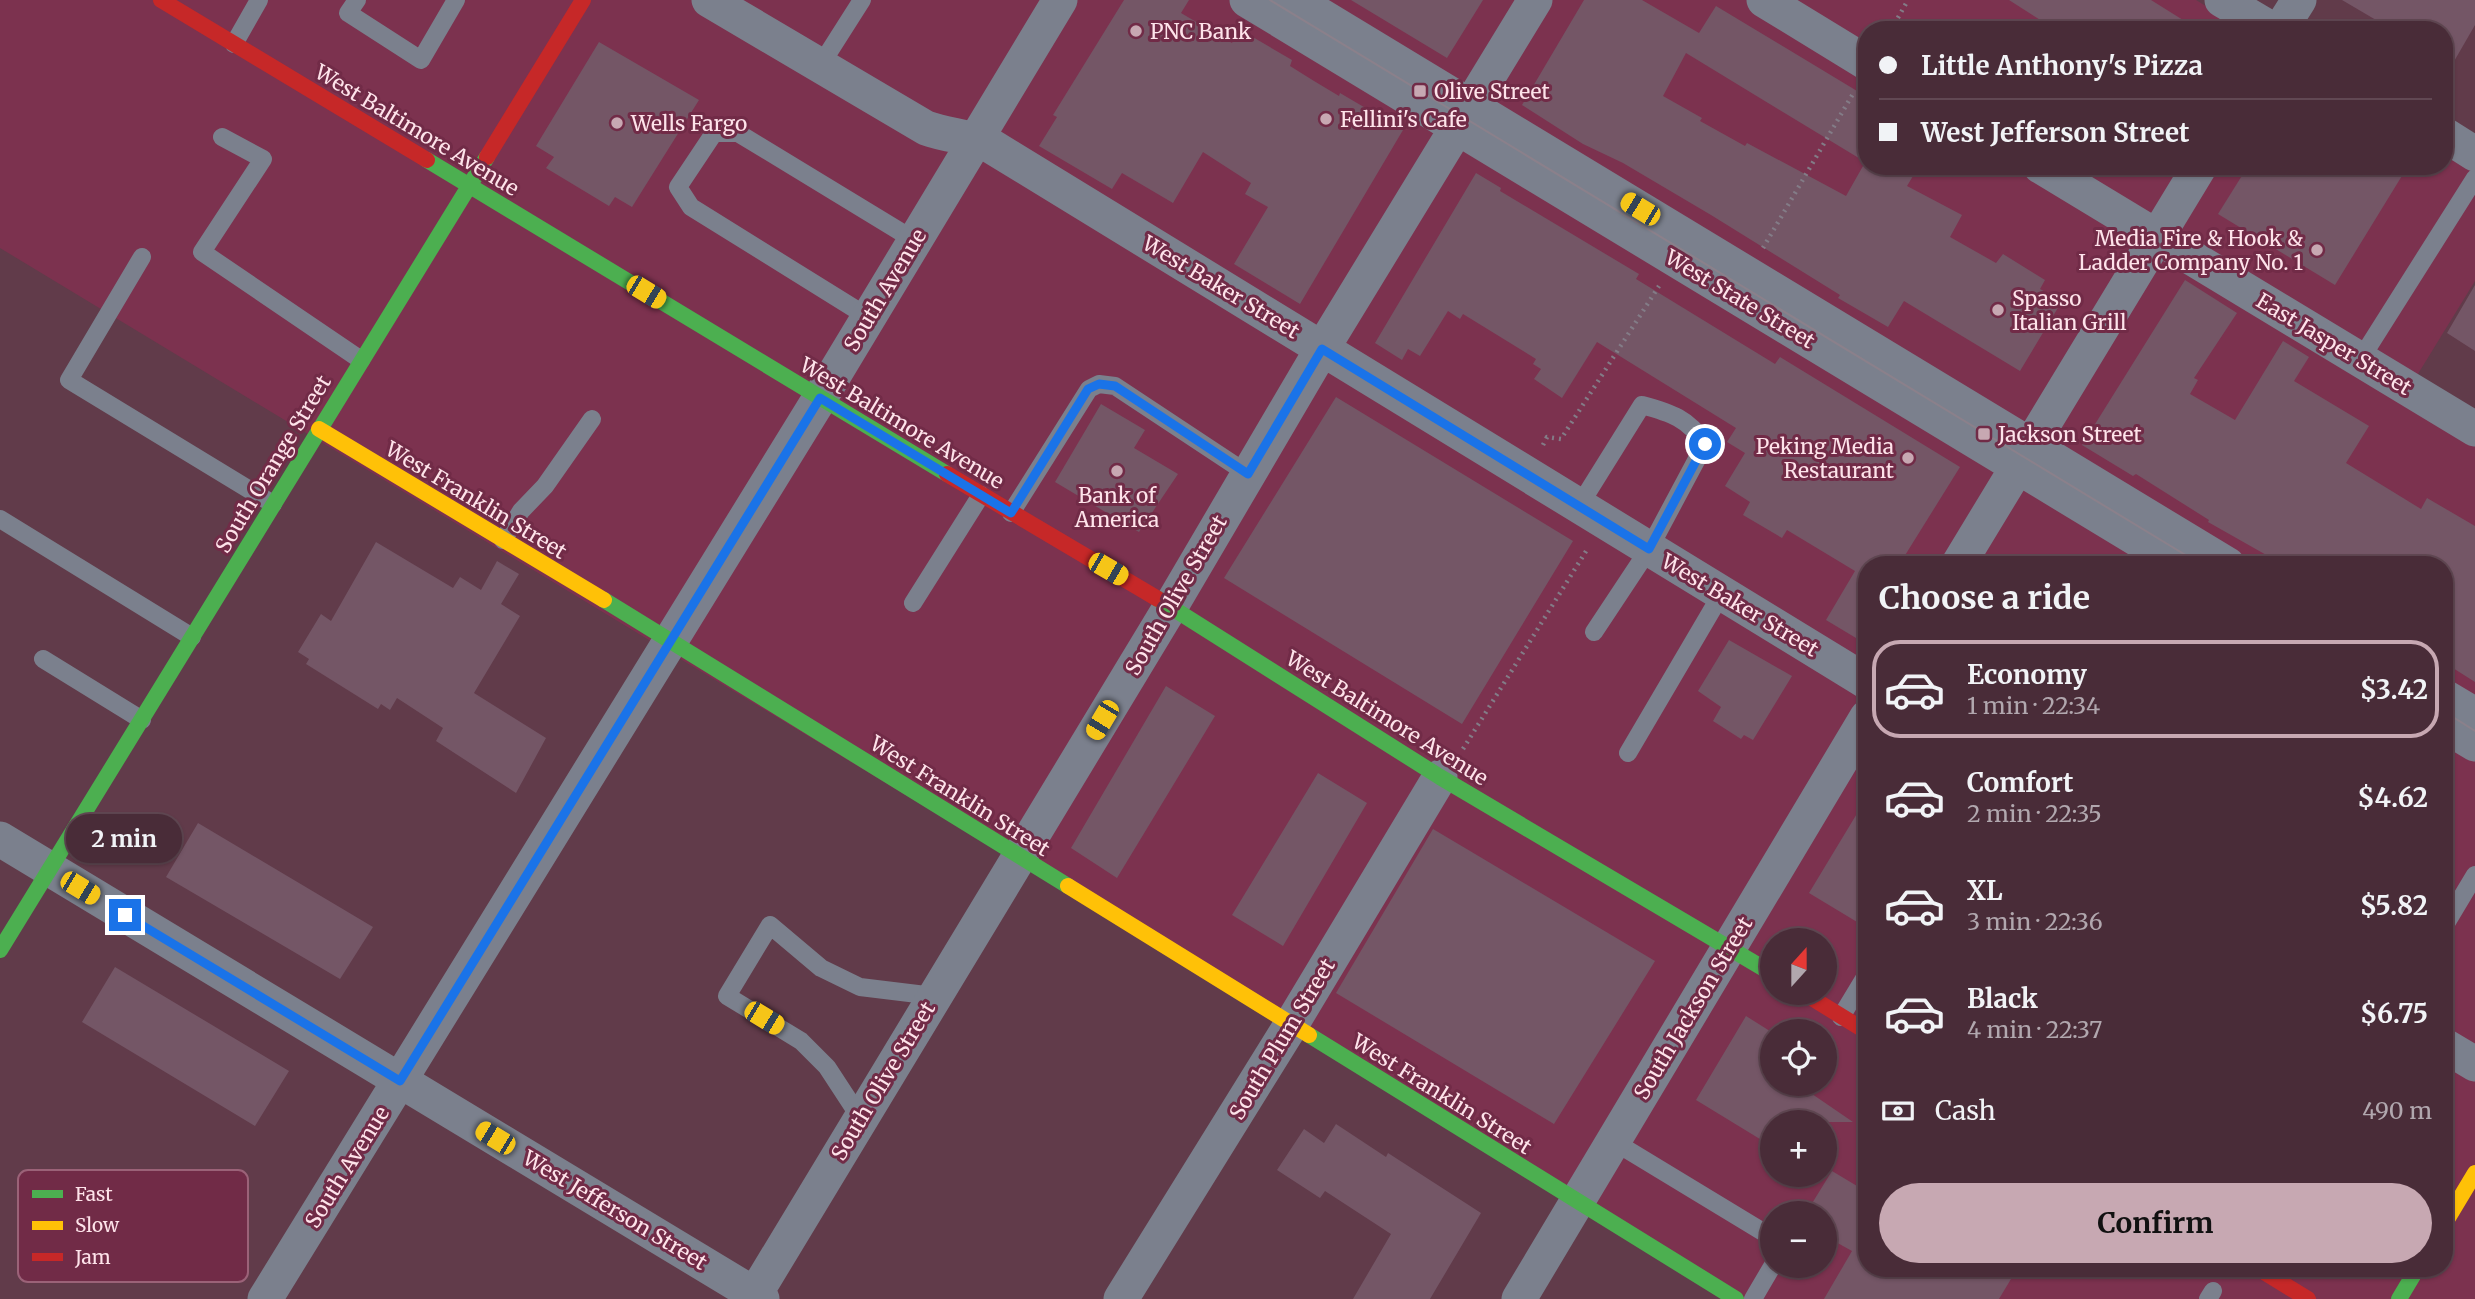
<!DOCTYPE html>
<meta charset="utf-8">
<style>
:root{--surface:#492c38;--page:#533843;--text:#f1f3f6;--muted:#b1a7ae;--line:#614853;--accent:#c7a8b2}
body{margin:0;font-family:Merriweather,serif;background:var(--page);color:var(--text);height:100vh;display:flex;flex-direction:column;font-size:26px;white-space:nowrap}
*{box-sizing:border-box;margin:0}
p{font-size:23px;color:var(--muted)}
.icon{flex:none;width:38px;height:38px;fill:none;stroke:currentColor;stroke-width:2;stroke-linecap:round;stroke-linejoin:round}
.map{position:relative;flex:1;overflow:hidden}
.side{position:absolute;left:1858px;top:556px;width:595px;height:721px;display:flex;flex-direction:column;background:var(--surface);border-radius:28px;box-shadow:0 2px 5px #0004,0 0 0 2px var(--line)}
.side>*{flex:none}
.banner{position:absolute;left:1858px;top:21px;width:595px;height:154px;border-radius:28px;box-shadow:0 2px 5px #0004,0 0 0 2px var(--line);display:grid;align-content:center;height:154px;padding:0 21px;background:var(--surface)}
.needle{width:46px;rotate:21deg}
.fabs{position:absolute;left:1760px;top:928px;display:grid;gap:14px}
.fabs a{display:grid;place-items:center;width:77px;height:77px;border-radius:50%;background:var(--surface);box-shadow:0 2px 5px #0004,0 0 0 2px var(--line);font-size:35px}
.end{position:absolute;width:32px;height:32px;margin:-16px;border:9px solid #1a73e8;background:#fff;box-shadow:0 0 0 4px #fff}
.from{border-radius:50%}
.bubble{position:absolute;height:49px;border-radius:24px;background:var(--surface);box-shadow:0 2px 5px #0004,0 0 0 2px var(--line);font-size:23px;font-weight:700;line-height:49px;text-align:center}
.car{position:absolute;width:21px;height:42px;margin:-21px -10px;border-radius:9px;box-shadow:0 0 5px 2px #0007;background:linear-gradient(#f5c518 24%,#345 0 40%,#f5c518 0 76%,#345 0 86%,#f5c518 0)}
.banner b{display:flex;align-items:center;gap:24px;height:66px;font-size:26px}
.banner b+b{border-top:2px solid var(--line)}
.banner i{width:18px;height:18px;background:var(--text)}
ul{padding:0;list-style:none}
li{display:flex;align-items:center;gap:21px;height:98px;margin:0 14px 10px;padding:0 7px;border:4px solid transparent;border-radius:28px}
li div{flex:1}
li b{display:block;font-size:26px}
li em{font-style:normal;font-weight:700}
li.on{border-color:var(--accent)}
li>.icon{width:63px;height:63px;stroke-width:1.5}
h2{padding:0 21px;font-size:32px;line-height:84px}
.pay{display:flex;align-items:center;gap:18px;height:77px;padding:0 21px;font-size:26px}
.pay p{margin-inline-start:auto}
.button{display:flex;gap:14px;margin-top:auto;padding:14px 21px}
.button a{flex:1;height:80px;border-radius:42px;background:var(--accent);color:#111;font-size:28px;font-weight:700;line-height:80px;text-align:center}
.map>svg:first-child{display:block}
.built{fill:#7c324f;fill-rule:evenodd}
.building{fill:#745666}
.lines{fill:none;stroke-linecap:round;stroke-linejoin:round}
.path{stroke:#837c87;stroke-width:4.5;stroke-dasharray:2 5;stroke-linecap:butt}
.lane{stroke:#7b808d;stroke-width:18}
.street{stroke:#7b808d;stroke-width:35}
.fast{stroke:#4caf50;stroke-width:16}
.slow{stroke:#ffc107;stroke-width:16}
.jam{stroke:#c62828;stroke-width:16}
.tram{stroke:#8b808b;stroke-width:2}
.route{stroke:#1a73e8;stroke-width:9}
.poi-dot{fill:#c7a8b2;stroke:#712b47;stroke-width:2.5}
.labels{text-anchor:middle;dominant-baseline:central;stroke-width:6;stroke-linejoin:round;paint-order:stroke}
.poi-label{font-size:21px;fill:#fee3ea;stroke:#712b47;text-anchor:start}
.street-label{font-size:21px;fill:#fee3ea;stroke:#712b47}
.key{fill:#712b47;stroke:#9b6278;stroke-width:2}
.key-label{font-size:19px;fill:#fee3ea}
</style>
<div class="map">
<svg width="2475" height="1299" viewBox="0 0 2475 1299">
<rect width="100%" height="100%" fill="#613b4a"/>
<path class="built" d="M 0,0 L 2196,0 L 2245,30 L 1867,30 L 1867,166 L 2445,166 L 2445,150 L 2475,169 L 2475,281 L 2413,382 L 2475,419 L 2475,1299 L 1740,1299 L 0,248 ZM 1867,565 L 2445,565 L 2445,1269 L 1867,1269 ZM 1773,940 L 1825,940 L 1825,992 L 1773,992 ZM 1773,1031 L 1825,1031 L 1825,1083 L 1773,1083 ZM 1773,1122 L 1825,1122 L 1825,1174 L 1773,1174 ZM 1773,1213 L 1825,1213 L 1825,1265 L 1773,1265 Z"/>
<path class="building" d="M 1124,0 L 1189,0 L 1181,13 L 1232,43 L 1239,29 L 1292,60 L 1290,66 L 1314,81 L 1339,96 L 1340,93 L 1403,130 L 1300,304 L 1234,264 L 1268,207 L 1245,194 L 1251,183 L 1203,152 L 1173,203 L 1122,173 L 1112,189 L 1039,146 L 1057,117 L 1053,115 Z
M 1351,0 L 1483,0 L 1447,58 Z
M 1584,0 L 1642,0 L 1699,33 L 1716,6 L 1867,97 L 1867,163 L 1686,53 L 1663,96 L 1702,118 L 1700,121 L 1745,146 L 1747,143 L 1846,196 L 1863,166 L 1919,166 L 1907,186 L 1962,215 L 1950,237 L 1996,263 L 2003,254 L 2045,280 L 2040,289 L 2062,301 L 2020,371 L 1904,301 L 1888,327 L 1838,298 L 1840,295 L 1711,215 L 1623,163 L 1583,144 L 1522,105 Z
M 2009,0 L 2151,0 L 2199,30 L 2056,30 Z
M 2342,0 L 2475,0 L 2475,25 L 2445,77 L 2445,30 L 2393,30 Z
M 599,42 L 699,100 L 632,207 L 615,197 L 609,206 L 546,168 L 554,157 L 536,146 Z
M 2248,166 L 2408,166 L 2335,285 L 2218,214 Z
M 1476,173 L 1501,188 L 1500,191 L 1639,274 L 1636,279 L 1775,364 L 1780,357 L 1960,467 L 1899,565 L 1867,565 L 1867,619 L 1856,638 L 1826,620 L 1855,571 L 1787,530 L 1782,538 L 1743,515 L 1750,502 L 1725,486 L 1745,453 L 1727,442 L 1736,428 L 1597,342 L 1562,398 L 1534,379 L 1541,369 L 1533,364 L 1536,359 L 1463,314 L 1460,319 L 1448,311 L 1420,356 L 1408,349 L 1402,360 L 1375,343 Z
M 2185,280 L 2237,313 L 2194,378 L 2198,380 L 2190,394 L 2235,420 L 2283,341 L 2309,357 L 2294,381 L 2369,426 L 2346,463 L 2421,509 L 2427,498 L 2475,526 L 2475,682 L 2445,663 L 2445,565 L 2284,565 L 2208,522 L 2209,520 L 2136,474 L 2133,476 L 2082,445 Z
M 2475,285 L 2475,351 L 2447,333 Z
M 1336,397 L 1573,541 L 1462,724 L 1224,578 Z
M 1101,404 L 1145,430 L 1134,448 L 1178,474 L 1139,532 L 1055,482 Z
M 376,542 L 453,588 L 460,577 L 481,590 L 497,561 L 519,574 L 501,604 L 520,616 L 474,693 L 546,738 L 516,793 L 436,741 L 443,728 L 397,698 L 390,710 L 381,704 L 378,709 L 306,664 L 309,659 L 298,652 L 321,614 L 331,621 Z
M 1729,640 L 1792,676 L 1753,740 L 1744,735 L 1741,739 L 1713,721 L 1721,707 L 1698,691 Z
M 1166,686 L 1215,716 L 1117,878 L 1071,848 Z
M 1318,773 L 1367,803 L 1283,946 L 1232,915 Z
M 1867,797 L 1867,928 L 1809,893 Z
M 198,823 L 373,927 L 340,979 L 166,877 Z
M 1433,829 L 1655,961 L 1554,1124 L 1336,993 Z
M 115,967 L 289,1071 L 255,1126 L 82,1022 Z
M 1746,1016 L 1773,1033 L 1773,1083 L 1796,1083 L 1853,1122 L 1773,1122 L 1773,1147 L 1696,1100 Z
M 1336,1124 L 1386,1157 L 1388,1153 L 1481,1213 L 1430,1299 L 1353,1299 L 1391,1234 L 1325,1191 L 1320,1198 L 1277,1170 L 1304,1129 L 1324,1143 Z
M 1832,1171 L 1867,1192 L 1867,1269 L 2017,1269 L 1999,1299 L 1824,1299 L 1852,1251 L 1825,1236 L 1825,1213 L 1806,1213 Z"/>
<g class="lines">
<path class="path" d="M 1891,30 L 1908,0
M 1763,248 L 1854,92
M 1543,445 L 1547,437 L 1561,439 L 1659,286
M 1463,749 L 1588,548"/>
<path class="lane" d="M 357,0 L 348,13 L 421,60 L 456,0
M 234,44 L 259,0
M 820,66 L 862,0
M 222,137 L 263,159 L 202,252 L 361,360
M 142,257 L 69,380 L 273,504
M 868,317 L 691,207 L 678,187 L 714,133 L 738,133 L 914,240
M 2360,360 L 2475,178
M 1579,506 L 1642,405 C 1671,413 1688,418 1705,444 L 1649,549 L 1594,632
M 1011,513 L 1089,389 L 1099,384 L 1115,386 L 1248,474
M 0,519 L 192,637
M 503,540 L 521,511 L 545,486 L 592,419
M 913,603 L 981,495
M 43,659 L 142,720
M 1628,753 L 1722,593
M 2445,925 L 2475,875
M 1841,1017 L 1867,974
M 861,1119 L 827,1067 L 801,1041 L 727,996 L 770,925 L 821,968 L 860,987 L 934,996
M 1613,1141 L 1773,1238
M 1753,1299 L 1773,1265
M 2208,1299 L 2213,1291"/>
<path class="street" d="M 709,0 L 926,128 C 948,136 970,136 991,146 L 1867,682
M 1247,0 L 2180,565
M 1295,0 L 2228,565
M 1764,0 L 1867,63
M 2222,0 L 2273,30
M 2280,30 L 2299,0
M 2445,135 L 2475,154
M 2040,166 L 2475,429
M 1958,565 L 2200,166
M 2445,697 L 2475,715
M 2445,726 L 2475,744
M 0,839 L 762,1299
M 2445,1046 L 2475,1064
M 265,1299 L 820,398 L 1060,0
M 752,1299 L 1171,606 L 1322,349 L 1535,0
M 1121,1299 L 1291,1025 L 1440,777
M 1519,1299 L 1867,717"/>
<path class="fast" d="M 427,160 L 947,474
M 1158,599 L 1440,777 L 1773,974
M 604,600 L 1068,886
M 0,950 L 487,157
M 1309,1035 L 1736,1299
M 2399,1299 L 2417,1269"/>
<path class="slow" d="M 319,429 L 604,600
M 1068,886 L 1309,1035
M 2445,1223 L 2475,1173"/>
<path class="jam" d="M 161,0 L 427,160
M 487,157 L 583,0
M 947,474 L 1158,599
M 1802,992 L 1867,1032
M 2259,1269 L 2308,1299"/>
<path class="tram" d="M 1270,0 L 2202,565
M 2445,712 L 2475,731"/>
</g>
<g class="lines">
<path class="route" d="M 125,915 L 400,1081 L 820,398 L 1011,513 L 1088,389 L 1099,384 L 1115,386 L 1248,474 L 1322,349 L 1649,549 L 1705,444"/>
</g>
<g class="poi-dot">
<circle cx="1136" cy="31" r="7"/>
<rect x="1413" y="84" width="14" height="14" rx="3.5"/>
<circle cx="1326" cy="119" r="7"/>
<circle cx="617" cy="123" r="7"/>
<circle cx="2317" cy="250" r="7"/>
<circle cx="1998" cy="310" r="7"/>
<rect x="1977" y="427" width="14" height="14" rx="3.5"/>
<circle cx="1908" cy="458" r="7"/>
<circle cx="1117" cy="471" r="7"/>
</g>
<g class="labels">
<g class="poi-label">
<text x="1150" y="31">PNC Bank</text>
<text x="1434" y="91">Olive Street</text>
<text x="1340" y="119">Fellini's Cafe</text>
<text x="631" y="123">Wells Fargo</text>
<text x="2303" y="238" text-anchor="end">Media Fire &amp; Hook &amp;<tspan x="2303" dy="24">Ladder Company No. 1</tspan></text>
<text x="2012" y="298">Spasso<tspan x="2012" dy="24">Italian Grill</tspan></text>
<text x="1998" y="434">Jackson Street</text>
<text x="1894" y="446" text-anchor="end">Peking Media<tspan x="1894" dy="24">Restaurant</tspan></text>
<text x="1117" y="495" text-anchor="middle">Bank of<tspan x="1117" dy="24">America</tspan></text>
</g>
<g class="street-label">
<text transform="translate(417 130) rotate(31)">West Baltimore Avenue</text>
<text transform="translate(1221 287) rotate(31)">West Baker Street</text>
<text transform="translate(885 290) rotate(-59)">South Avenue</text>
<text transform="translate(1740 299) rotate(31)">West State Street</text>
<text transform="translate(2334 344) rotate(31)">East Jasper Street</text>
<text transform="translate(902 423) rotate(31)">West Baltimore Avenue</text>
<text transform="translate(273 464) rotate(-59)">South Orange Street</text>
<text transform="translate(476 500) rotate(31)">West Franklin Street</text>
<text transform="translate(1176 595) rotate(-60)">South Olive Street</text>
<text transform="translate(1740 605) rotate(31)">West Baker Street</text>
<text transform="translate(1387 718) rotate(32)">West Baltimore Avenue</text>
<text transform="translate(960 796) rotate(32)">West Franklin Street</text>
<text transform="translate(1693 1008) rotate(-59)">South Jackson Street</text>
<text transform="translate(1282 1039) rotate(-59)">South Plum Street</text>
<text transform="translate(883 1081) rotate(-59)">South Olive Street</text>
<text transform="translate(1442 1094) rotate(32)">West Franklin Street</text>
<text transform="translate(347 1167) rotate(-58)">South Avenue</text>
<text transform="translate(615 1210) rotate(31)">West Jefferson Street</text>
</g>
</g>
<rect x="18" y="1170" width="230" height="112" rx="10" class="key"/>
<rect x="32" y="1190" width="31" height="8" fill="#4caf50"/>
<rect x="32" y="1221" width="31" height="9" fill="#ffc107"/>
<rect x="32" y="1253" width="31" height="8" fill="#c62828"/>
<g class="key-label">
<text x="75" y="1201">Fast</text>
<text x="75" y="1232">Slow</text>
<text x="75" y="1264">Jam</text>
</g>
</svg>
<div class="fabs">
<a><svg class="needle" viewBox="-14 -14 28 28"><path d="M0-13l5 13h-10z" fill="#e53935"/><path d="M0 13l5-13h-10z" fill="#b1a7ae"/></svg></a>
<a><svg class="icon" aria-label="locate" viewBox="0 0 24 24"><circle cx="12" cy="12" r="6"/><path d="M12 2v4M12 18v4M2 12h4M18 12h4"/></svg></a>
<a>+</a>
<a>−</a>
</div>
<i class="end from" style="left:1705px;top:444px"></i>
<i class="end" style="left:125px;top:915px"></i>
<div class="bubble" style="left:66px;top:814px;width:116px">2 min</div>
<i class="car" style="left:1640px;top:209px;rotate:301deg"></i>
<i class="car" style="left:646px;top:292px;rotate:121deg"></i>
<i class="car" style="left:1108px;top:569px;rotate:120deg"></i>
<i class="car" style="left:1102px;top:720px;rotate:211deg"></i>
<i class="car" style="left:80px;top:888px;rotate:121deg"></i>
<i class="car" style="left:764px;top:1018px;rotate:121deg"></i>
<i class="car" style="left:495px;top:1138px;rotate:301deg"></i>
<div class="banner">
<b><i class="from"></i>Little Anthony's Pizza</b>
<b><i></i>West Jefferson Street</b>
</div>
<section class="side">
<h2>Choose a ride</h2>
<ul>
<li class="on"><svg class="icon" aria-label="car" viewBox="0 0 24 24"><path d="M5 17H2v-5l4-1 3-4h7l3 4 3 1v5h-3M9 17h6M6 11h13"/><circle cx="7" cy="17" r="2"/><circle cx="17" cy="17" r="2"/></svg><div><b>Economy</b><p>1 min · 22:34</p></div><em>$3.42</em></li>
<li><svg class="icon" aria-label="car" viewBox="0 0 24 24"><path d="M5 17H2v-5l4-1 3-4h7l3 4 3 1v5h-3M9 17h6M6 11h13"/><circle cx="7" cy="17" r="2"/><circle cx="17" cy="17" r="2"/></svg><div><b>Comfort</b><p>2 min · 22:35</p></div><em>$4.62</em></li>
<li><svg class="icon" aria-label="car" viewBox="0 0 24 24"><path d="M5 17H2v-5l4-1 3-4h7l3 4 3 1v5h-3M9 17h6M6 11h13"/><circle cx="7" cy="17" r="2"/><circle cx="17" cy="17" r="2"/></svg><div><b>XL</b><p>3 min · 22:36</p></div><em>$5.82</em></li>
<li><svg class="icon" aria-label="car" viewBox="0 0 24 24"><path d="M5 17H2v-5l4-1 3-4h7l3 4 3 1v5h-3M9 17h6M6 11h13"/><circle cx="7" cy="17" r="2"/><circle cx="17" cy="17" r="2"/></svg><div><b>Black</b><p>4 min · 22:37</p></div><em>$6.75</em></li>
</ul>
<div class="pay"><svg class="icon" aria-label="cash" viewBox="0 0 24 24"><path d="M3 7h18v10H3z"/><circle cx="12" cy="12" r="2"/></svg>Cash<p>490 m</p></div>
<div class="button"><a>Confirm</a></div>
</section>
</div>
